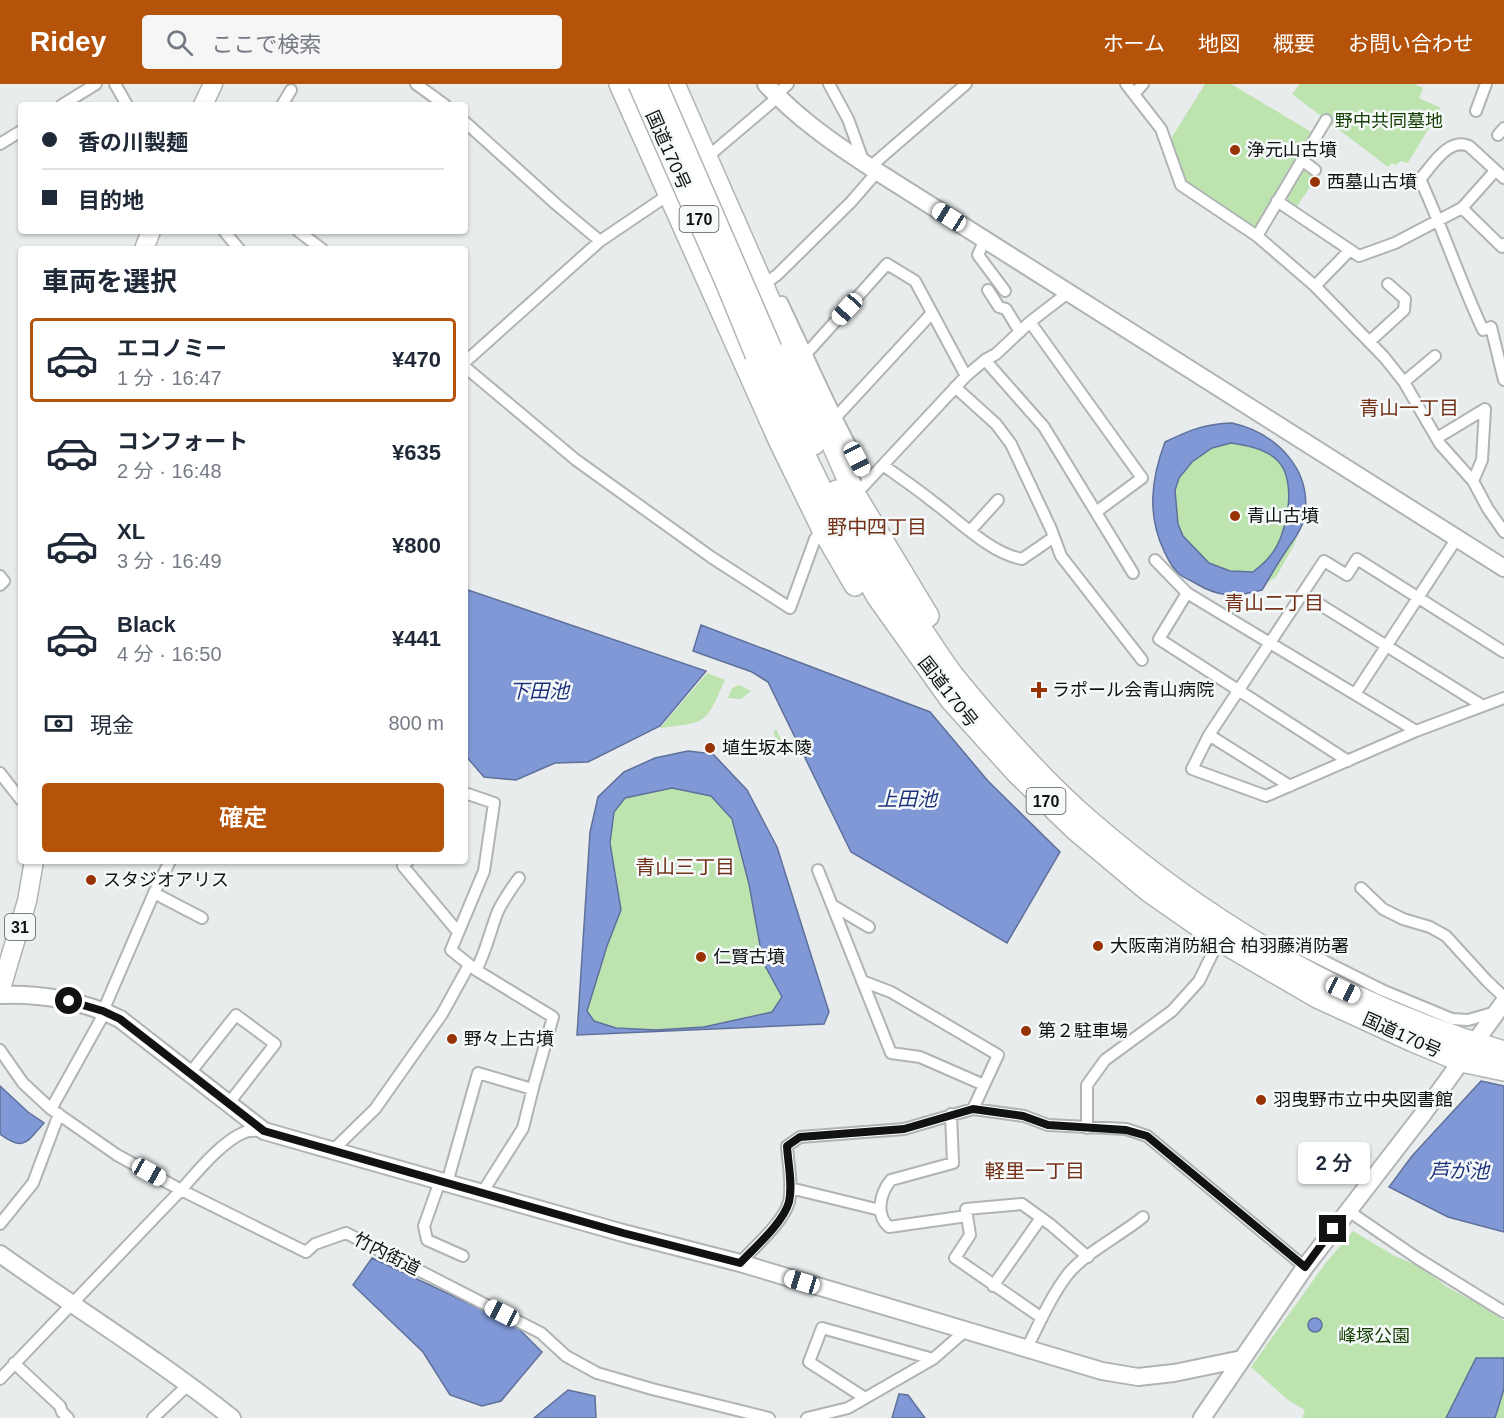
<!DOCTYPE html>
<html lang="ja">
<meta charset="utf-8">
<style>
:root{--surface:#fff;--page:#f6f6f7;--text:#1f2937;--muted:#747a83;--line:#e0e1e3;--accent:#b45309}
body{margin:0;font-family:Arial,"Noto Sans JP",sans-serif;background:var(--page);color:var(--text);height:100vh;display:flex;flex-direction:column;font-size:22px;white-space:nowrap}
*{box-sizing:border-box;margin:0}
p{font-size:20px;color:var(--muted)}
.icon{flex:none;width:33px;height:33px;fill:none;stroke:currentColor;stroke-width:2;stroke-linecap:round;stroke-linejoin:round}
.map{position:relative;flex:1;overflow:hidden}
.drawer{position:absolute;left:18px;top:162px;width:450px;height:618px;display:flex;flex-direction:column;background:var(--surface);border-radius:6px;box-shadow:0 2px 4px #0004}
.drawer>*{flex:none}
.top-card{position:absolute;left:18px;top:18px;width:450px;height:132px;border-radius:6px;box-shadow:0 2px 4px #0004;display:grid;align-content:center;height:132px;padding:0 24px;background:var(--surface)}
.end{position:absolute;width:27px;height:27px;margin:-14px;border:8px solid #111212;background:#fff;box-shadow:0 0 0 3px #fff}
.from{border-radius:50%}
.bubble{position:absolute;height:42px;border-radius:6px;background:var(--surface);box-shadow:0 2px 4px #0004;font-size:20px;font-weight:600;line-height:42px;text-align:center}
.car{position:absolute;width:18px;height:36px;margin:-18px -9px;border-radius:8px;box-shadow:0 0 4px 2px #0007;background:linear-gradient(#fff 24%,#345 0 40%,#fff 0 76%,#345 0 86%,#fff 0)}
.top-card b{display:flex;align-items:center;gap:21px;height:57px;font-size:22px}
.top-card b+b{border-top:2px solid var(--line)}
.top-card i{width:15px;height:15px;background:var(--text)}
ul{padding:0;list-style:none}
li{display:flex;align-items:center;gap:18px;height:84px;margin:0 12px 9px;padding:0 12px;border:3px solid transparent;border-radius:6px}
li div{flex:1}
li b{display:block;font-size:22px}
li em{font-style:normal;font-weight:600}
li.current{border-color:var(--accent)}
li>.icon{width:54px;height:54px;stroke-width:1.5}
h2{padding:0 24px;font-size:27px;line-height:72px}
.pay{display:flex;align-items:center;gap:15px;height:66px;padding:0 24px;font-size:22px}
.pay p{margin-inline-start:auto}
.cta{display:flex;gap:12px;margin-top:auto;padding:12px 24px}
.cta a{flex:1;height:69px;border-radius:6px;background:var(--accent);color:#fff;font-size:24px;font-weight:600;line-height:69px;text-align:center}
header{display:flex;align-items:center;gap:36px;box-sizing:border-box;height:84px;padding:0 30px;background:var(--accent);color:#fff}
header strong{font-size:28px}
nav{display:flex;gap:33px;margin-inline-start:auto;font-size:21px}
.search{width:420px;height:54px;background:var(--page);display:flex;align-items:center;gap:15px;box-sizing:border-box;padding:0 21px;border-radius:6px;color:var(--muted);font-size:22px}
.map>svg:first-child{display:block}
.green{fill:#bde3af}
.water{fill:#8098d6;stroke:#5f709b;stroke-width:1.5;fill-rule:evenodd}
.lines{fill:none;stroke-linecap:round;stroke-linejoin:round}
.street-casing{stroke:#b0b4b4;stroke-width:14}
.secondary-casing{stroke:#b0b4b4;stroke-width:20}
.primary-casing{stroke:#b0b4b4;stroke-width:21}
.highway-casing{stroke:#b0b4b4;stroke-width:24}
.street{stroke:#fff;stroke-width:10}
.secondary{stroke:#fff;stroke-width:16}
.primary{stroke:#fff;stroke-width:18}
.highway{stroke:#fff;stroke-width:21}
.highway-bridge-casing{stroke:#b0b4b4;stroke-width:24;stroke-linecap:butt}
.highway-bridge{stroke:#fff;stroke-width:21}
.route{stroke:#111212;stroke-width:8}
.poi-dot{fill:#983305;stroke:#f5f9fa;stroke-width:2}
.labels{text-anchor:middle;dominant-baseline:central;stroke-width:5;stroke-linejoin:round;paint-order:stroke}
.shield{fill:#f5f9fa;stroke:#555758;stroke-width:1.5}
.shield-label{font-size:16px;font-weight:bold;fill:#111212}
.park-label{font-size:18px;fill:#143d00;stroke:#f5f9fa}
.street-label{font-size:18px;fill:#111212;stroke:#f5f9fa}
.poi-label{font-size:18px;fill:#111212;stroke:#f5f9fa;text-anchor:start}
.neighbourhood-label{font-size:20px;fill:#74321a;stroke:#f5f9fa}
.water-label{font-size:20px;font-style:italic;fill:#1e327b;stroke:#f5f9fa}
</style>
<header>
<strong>Ridey</strong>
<div class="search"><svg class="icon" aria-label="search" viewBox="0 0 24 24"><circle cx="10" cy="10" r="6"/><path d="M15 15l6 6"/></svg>ここで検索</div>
<nav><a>ホーム</a><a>地図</a><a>概要</a><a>お問い合わせ</a></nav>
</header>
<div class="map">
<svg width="1504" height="1334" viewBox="0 0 1504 1334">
<rect width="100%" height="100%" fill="#e8ecec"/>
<path class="green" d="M 1205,0 L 1231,0 L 1313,49 L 1258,141 L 1253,142 C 1240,134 1193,108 1187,98 C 1179,87 1176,71 1171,59 L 1172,53 Z
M 1300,0 L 1415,0 L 1423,4 L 1419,14 L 1441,24 L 1408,79 L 1401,77 L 1395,81 L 1392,79 L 1388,83 L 1292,10 Z
M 1306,86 L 1316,94 L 1296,124 L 1288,118 L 1287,112 L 1303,87 Z
M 1222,353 L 1251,357 L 1276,374 L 1299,396 L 1306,427 L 1294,461 L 1276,493 L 1256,505 L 1225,498 L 1170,442 L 1177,388 Z
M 707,589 L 725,596 C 705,640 709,638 660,644 Z
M 739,601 L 751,607 L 741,615 L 728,614 L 732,604 Z
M 776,645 L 789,671 L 786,671 L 775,657 L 774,647 Z
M 672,704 L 711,712 L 732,735 L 749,800 L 763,878 L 783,913 L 772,928 L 704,943 L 656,946 L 616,944 L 594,937 L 587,927 L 607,862 L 621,826 L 610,759 L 614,728 L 625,714 Z
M 1353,1147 L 1393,1171 L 1422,1184 L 1447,1203 L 1483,1222 L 1504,1237 L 1504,1334 L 1302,1334 L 1305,1326 L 1288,1316 L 1251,1283 L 1325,1180 Z"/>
<path class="water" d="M 1232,339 C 1276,349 1314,386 1304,435 C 1301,448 1293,456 1286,467 C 1277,480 1270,493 1262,506 C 1235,513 1220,514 1195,499 C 1190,496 1184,494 1179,490 C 1172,484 1168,475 1164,467 C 1147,431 1151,395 1165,358 C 1190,346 1204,340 1232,339 ZM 1231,359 C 1246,361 1267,365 1278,377 C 1298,397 1287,453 1270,472 C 1266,478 1259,483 1253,488 L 1230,487 L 1209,479 L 1183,452 L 1178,440 L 1175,406 L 1179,394 L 1192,378 L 1212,364 Z
M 465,505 L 706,587 L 660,642 L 588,678 L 555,679 L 516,696 L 484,693 L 465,671 Z
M 701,541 L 930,628 L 988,697 L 1060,768 L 1007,859 L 851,768 L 768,598 L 752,588 L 693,567 Z
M 688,667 L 713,670 L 747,706 L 777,763 L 829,928 L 824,940 L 577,951 L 590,748 L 598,713 L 624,688 L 655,674 ZM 672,704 L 711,712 L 732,735 L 749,800 L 763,878 L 782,913 L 772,928 L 704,943 L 656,946 L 616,944 L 594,937 L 587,927 L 607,862 L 621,826 L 610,759 L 614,728 L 625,714 Z
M 1481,997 L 1504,1002 L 1504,1148 L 1448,1133 L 1389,1103 L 1412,1072 Z
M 0,1002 L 28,1028 L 44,1039 C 27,1058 24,1068 0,1050 Z
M 372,1174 L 515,1241 L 542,1268 L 501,1317 L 482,1322 L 450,1311 L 423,1268 L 353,1201 Z
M1308 1241a7 7 0 1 1 14 0a7 7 0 1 1-14 0Z
M 1476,1274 L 1504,1274 L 1504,1305 L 1495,1334 L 1446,1334 Z
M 568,1306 L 595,1312 L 596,1334 L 534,1334 Z
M 899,1310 L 908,1311 L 925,1334 L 892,1334 Z"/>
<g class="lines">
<g class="street-casing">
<path id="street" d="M 115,0 L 127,21
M 416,0 L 445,21
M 829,0 L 848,35 L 864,79
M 1126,0 L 1161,45 L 1181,101 L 1257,152 L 1315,202 L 1384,273 L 1404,298 L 1440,360 L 1473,397 L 1488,425 L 1504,448
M 1134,10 L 1143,0
M 776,11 L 788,0
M 62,21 L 96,0
M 282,21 L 291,6
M 1476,27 L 1486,0
M 465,38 L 557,121 L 600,157
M 1498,51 L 1504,44
M 0,60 L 21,47
M 705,75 L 778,13
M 1303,77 L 1315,86
M 870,83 L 966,0
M 1504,94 L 1469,62 C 1448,53 1432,82 1420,95 C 1443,145 1460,197 1483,246 L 1491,243 L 1504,296
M 1277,117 L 1359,172 L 1395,159 L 1462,124 L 1495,87
M 1462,124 L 1502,163 L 1504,160
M 224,147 L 239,165
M 298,147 L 322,165
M 1257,152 L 1326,36
M 985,155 L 978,171 L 1005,207
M 763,201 L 777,191 L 851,118 L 877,88
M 1315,202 L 1350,166
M 988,206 L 999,223 L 1006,225 L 1020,248
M 772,222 L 782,218 L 836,333 L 868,396
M 1030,238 L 1142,394 L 1096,428
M 1369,258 L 1404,226 L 1405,215 L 1388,200
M 806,270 L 887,180 L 915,197 L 966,292
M 985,276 L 1044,343 L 1133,489
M 465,278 L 600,157 L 671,109
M 465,283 L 576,376 L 711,473 L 790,524 L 815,455 L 823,444
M 1404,298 L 1435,272
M 955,303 L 996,340 L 1011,360 L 1051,445 L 1061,472 L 1142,576
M 836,333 L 932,229
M 1437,354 L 1485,325
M 883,381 C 899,393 916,404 932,417 C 958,436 990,469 1022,475 L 1054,453
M 1473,397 L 1482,376 L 1485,325
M 855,411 L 966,292 L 985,276 L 996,270 L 1030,238 L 1069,208
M 970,447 L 998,416
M 1155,476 L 1187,509 L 1416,647
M 0,492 L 4,497 L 0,501
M 1187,509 L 1159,555 L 1348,677
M 1303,510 L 1483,622
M 1504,568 L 1357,475 L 1347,491 L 1324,477 L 1209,651 L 1192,685 L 1266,712 L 1416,647 L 1504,614
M 1355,610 L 1457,454
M 1209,651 L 1290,702
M 0,689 L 21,716
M 465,709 L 494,719 L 484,787 L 451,866 L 476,886 L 553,933 L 534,1000 L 523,1044 L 482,1109
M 408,777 L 403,782 L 458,848
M 818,786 L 891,969 L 920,973 L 984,1001
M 1361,804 L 1383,825 L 1403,835 L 1430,843 L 1446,852 L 1487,897 L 1504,913
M 154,809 L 202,834
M 832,821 L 869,843
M 1298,864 L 1382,906 L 1452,935 L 1468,936 L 1496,928
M 476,886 C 486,868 490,847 498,827 C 504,815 511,805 519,794
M 862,897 L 891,908 L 998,971 L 973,1025
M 103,927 L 154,809 L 170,777
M 0,966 L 23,999 L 51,1025 L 117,1071 L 181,1106 L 306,1168 L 315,1160 L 346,1149 L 541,1249 L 566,1272 L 597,1289 L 652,1305 L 769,1334
M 190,989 L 236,931 L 275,960 L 229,1019
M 51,1025 L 105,928
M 951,1030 L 953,1079 L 891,1096 C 880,1109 875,1131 889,1143 L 967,1132
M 1087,1044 L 1087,1001 L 1105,976 L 1172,927 L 1199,897 L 1219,856
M 333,1066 L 375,1025 L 442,930 L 469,881
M 440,1097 L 424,1142 L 427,1156 L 463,1172
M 447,1099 L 478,989 L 532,1005
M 790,1104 L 880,1126
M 1347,1126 L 1417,1174 L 1504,1228
M 0,1140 L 33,1099 L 59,1030
M 740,1179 C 754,1163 783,1139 789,1118 C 793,1100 788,1080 787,1062 L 800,1053 L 904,1045 L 973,1025 L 1024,1032 L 1048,1041 L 1126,1045 L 1147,1052 L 1305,1183
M 993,1202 L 1041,1134
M 1042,1234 L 955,1174 L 970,1151 L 966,1125 L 1022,1120 L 1051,1141 L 1088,1173
M 1027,1264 C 1039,1240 1051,1212 1068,1190 C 1085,1169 1121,1151 1143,1133
M 14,1279 L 60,1322 L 62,1328 L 68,1334
M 0,1295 L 181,1106 C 197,1088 222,1057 245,1048 C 250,1046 259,1047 264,1047
M 865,1314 L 809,1278 L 822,1244 L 933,1275
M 153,1334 L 188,1301
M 807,1334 L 848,1324 L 933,1275 L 965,1247"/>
</g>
<g class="secondary-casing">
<path id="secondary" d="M 766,0 C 796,33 833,59 870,83 L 1504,484
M 0,911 C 41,909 84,917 120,935 L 264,1047 L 623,1149 L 740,1179 L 1102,1287 L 1138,1293 L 1174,1289 L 1242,1275
M 0,1170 C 77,1225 158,1275 232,1334
M 1202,1334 L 1305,1183 L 1423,1030 L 1504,918"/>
</g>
<g class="primary-casing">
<path id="primary" d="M 203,21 L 213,0
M 144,165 L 151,147
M 0,908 L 27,817 L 34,777"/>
</g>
<g class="highway-casing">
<path id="highway" d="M 620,0 L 780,358 L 822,444 L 855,501
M 674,0 L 855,411 L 928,532
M 771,265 L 814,360
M 756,271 L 834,432 L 877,512 L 951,616 L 1017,689 L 1076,746 L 1150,808 L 1219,856 L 1317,913 L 1413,957 L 1461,977 L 1504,986
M 837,407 C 860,454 889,499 919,542 C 931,559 942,578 955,594 C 996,644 1040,694 1088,736 C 1209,841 1350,924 1504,968"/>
</g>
<use href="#street" class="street"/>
<use href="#secondary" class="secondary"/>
<use href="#primary" class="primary"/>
<use href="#highway" class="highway"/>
<g class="highway-bridge-casing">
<path id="highway-bridge" d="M 639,0 L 727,200 L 756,271
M 656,0 L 771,265"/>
</g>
<use href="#highway-bridge" class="highway-bridge"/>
</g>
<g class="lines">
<path class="route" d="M 69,917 L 103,927 L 120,935 L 264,1047 L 623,1149 L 740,1179 C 755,1163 783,1139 789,1118 C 793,1100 788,1080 787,1062 L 800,1053 L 904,1045 L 973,1025 L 1023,1032 L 1048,1041 L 1126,1046 L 1147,1052 L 1305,1183 L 1333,1145"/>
</g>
<g class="poi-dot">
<circle cx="1235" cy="66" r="6"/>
<circle cx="1315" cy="98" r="6"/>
<circle cx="1235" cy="432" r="6"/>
<path d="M1036 597h6v6h6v6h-6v6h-6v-6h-6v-6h6z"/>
<circle cx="710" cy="664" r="6"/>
<circle cx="91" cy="796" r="6"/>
<circle cx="1098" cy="862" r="6"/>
<circle cx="701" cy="873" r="6"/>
<circle cx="1026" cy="947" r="6"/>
<circle cx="452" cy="955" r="6"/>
<circle cx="1261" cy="1016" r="6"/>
</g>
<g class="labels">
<g class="shield">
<rect x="679.5" y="122" width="39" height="26" rx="4.5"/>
<rect x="1026.5" y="704" width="39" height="26" rx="4.5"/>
<rect x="5" y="830" width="30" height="26" rx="4.5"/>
</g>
<g class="shield-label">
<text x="699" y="135">170</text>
<text x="1046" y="717">170</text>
<text x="20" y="843">31</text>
</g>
<g class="park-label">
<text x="1389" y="37">野中共同墓地</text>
<text x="1374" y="1252">峰塚公園</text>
</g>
<g class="street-label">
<text transform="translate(668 66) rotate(66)">国道170号</text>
<text transform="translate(948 608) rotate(52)">国道170号</text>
<text transform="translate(1402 951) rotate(24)">国道170号</text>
<text transform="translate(387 1170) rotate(27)">竹内街道</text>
</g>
<g class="poi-label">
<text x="1247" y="66">浄元山古墳</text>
<text x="1327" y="98">西墓山古墳</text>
<text x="1247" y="432">青山古墳</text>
<text x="1052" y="606">ラポール会青山病院</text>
<text x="722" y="664">埴生坂本陵</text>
<text x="103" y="796">スタジオアリス</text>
<text x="1110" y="862">大阪南消防組合 柏羽藤消防署</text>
<text x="713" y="873">仁賢古墳</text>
<text x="1038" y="947">第２駐車場</text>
<text x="464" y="955">野々上古墳</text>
<text x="1273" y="1016">羽曳野市立中央図書館</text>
</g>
<g class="neighbourhood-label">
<text x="1409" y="324">青山一丁目</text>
<text x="877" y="443">野中四丁目</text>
<text x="1274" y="519">青山二丁目</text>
<text x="685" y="783">青山三丁目</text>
<text x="1035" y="1087">軽里一丁目</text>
</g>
<g class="water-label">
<text x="539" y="607">下田池</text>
<text x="907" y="715">上田池</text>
<text x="1459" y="1087">芦が池</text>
</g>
</g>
</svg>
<i class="end from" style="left:69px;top:917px"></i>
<i class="end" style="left:1333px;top:1145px"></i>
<div class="bubble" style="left:1298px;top:1058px;width:72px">2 分</div>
<i class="car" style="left:949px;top:133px;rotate:302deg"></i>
<i class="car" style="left:847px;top:225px;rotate:222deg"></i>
<i class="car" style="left:857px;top:375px;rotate:153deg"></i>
<i class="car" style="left:1343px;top:906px;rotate:115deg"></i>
<i class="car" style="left:149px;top:1088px;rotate:119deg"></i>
<i class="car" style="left:802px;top:1198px;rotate:287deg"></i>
<i class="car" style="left:502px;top:1229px;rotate:297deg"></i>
<div class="top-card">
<b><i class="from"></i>香の川製麺</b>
<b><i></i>目的地</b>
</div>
<section class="drawer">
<h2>車両を選択</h2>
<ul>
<li class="current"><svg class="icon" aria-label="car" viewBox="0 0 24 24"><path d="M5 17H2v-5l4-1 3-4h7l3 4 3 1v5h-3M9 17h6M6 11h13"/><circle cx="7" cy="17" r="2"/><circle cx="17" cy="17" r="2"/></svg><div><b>エコノミー</b><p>1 分 · 16:47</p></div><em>¥470</em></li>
<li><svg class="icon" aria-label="car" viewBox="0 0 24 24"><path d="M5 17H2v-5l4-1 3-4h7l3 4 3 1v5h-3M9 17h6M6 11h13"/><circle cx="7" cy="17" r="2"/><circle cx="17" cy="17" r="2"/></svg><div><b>コンフォート</b><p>2 分 · 16:48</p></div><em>¥635</em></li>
<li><svg class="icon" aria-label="car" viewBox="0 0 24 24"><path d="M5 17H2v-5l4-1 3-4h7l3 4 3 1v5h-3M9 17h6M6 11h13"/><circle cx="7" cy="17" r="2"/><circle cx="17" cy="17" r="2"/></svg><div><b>XL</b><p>3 分 · 16:49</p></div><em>¥800</em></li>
<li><svg class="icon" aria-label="car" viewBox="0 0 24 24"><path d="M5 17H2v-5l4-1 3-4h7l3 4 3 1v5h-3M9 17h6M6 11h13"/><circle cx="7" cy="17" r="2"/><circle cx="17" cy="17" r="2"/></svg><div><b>Black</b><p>4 分 · 16:50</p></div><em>¥441</em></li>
</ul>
<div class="pay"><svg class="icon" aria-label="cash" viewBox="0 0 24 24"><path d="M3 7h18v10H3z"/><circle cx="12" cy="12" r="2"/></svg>現金<p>800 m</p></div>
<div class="cta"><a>確定</a></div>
</section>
</div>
